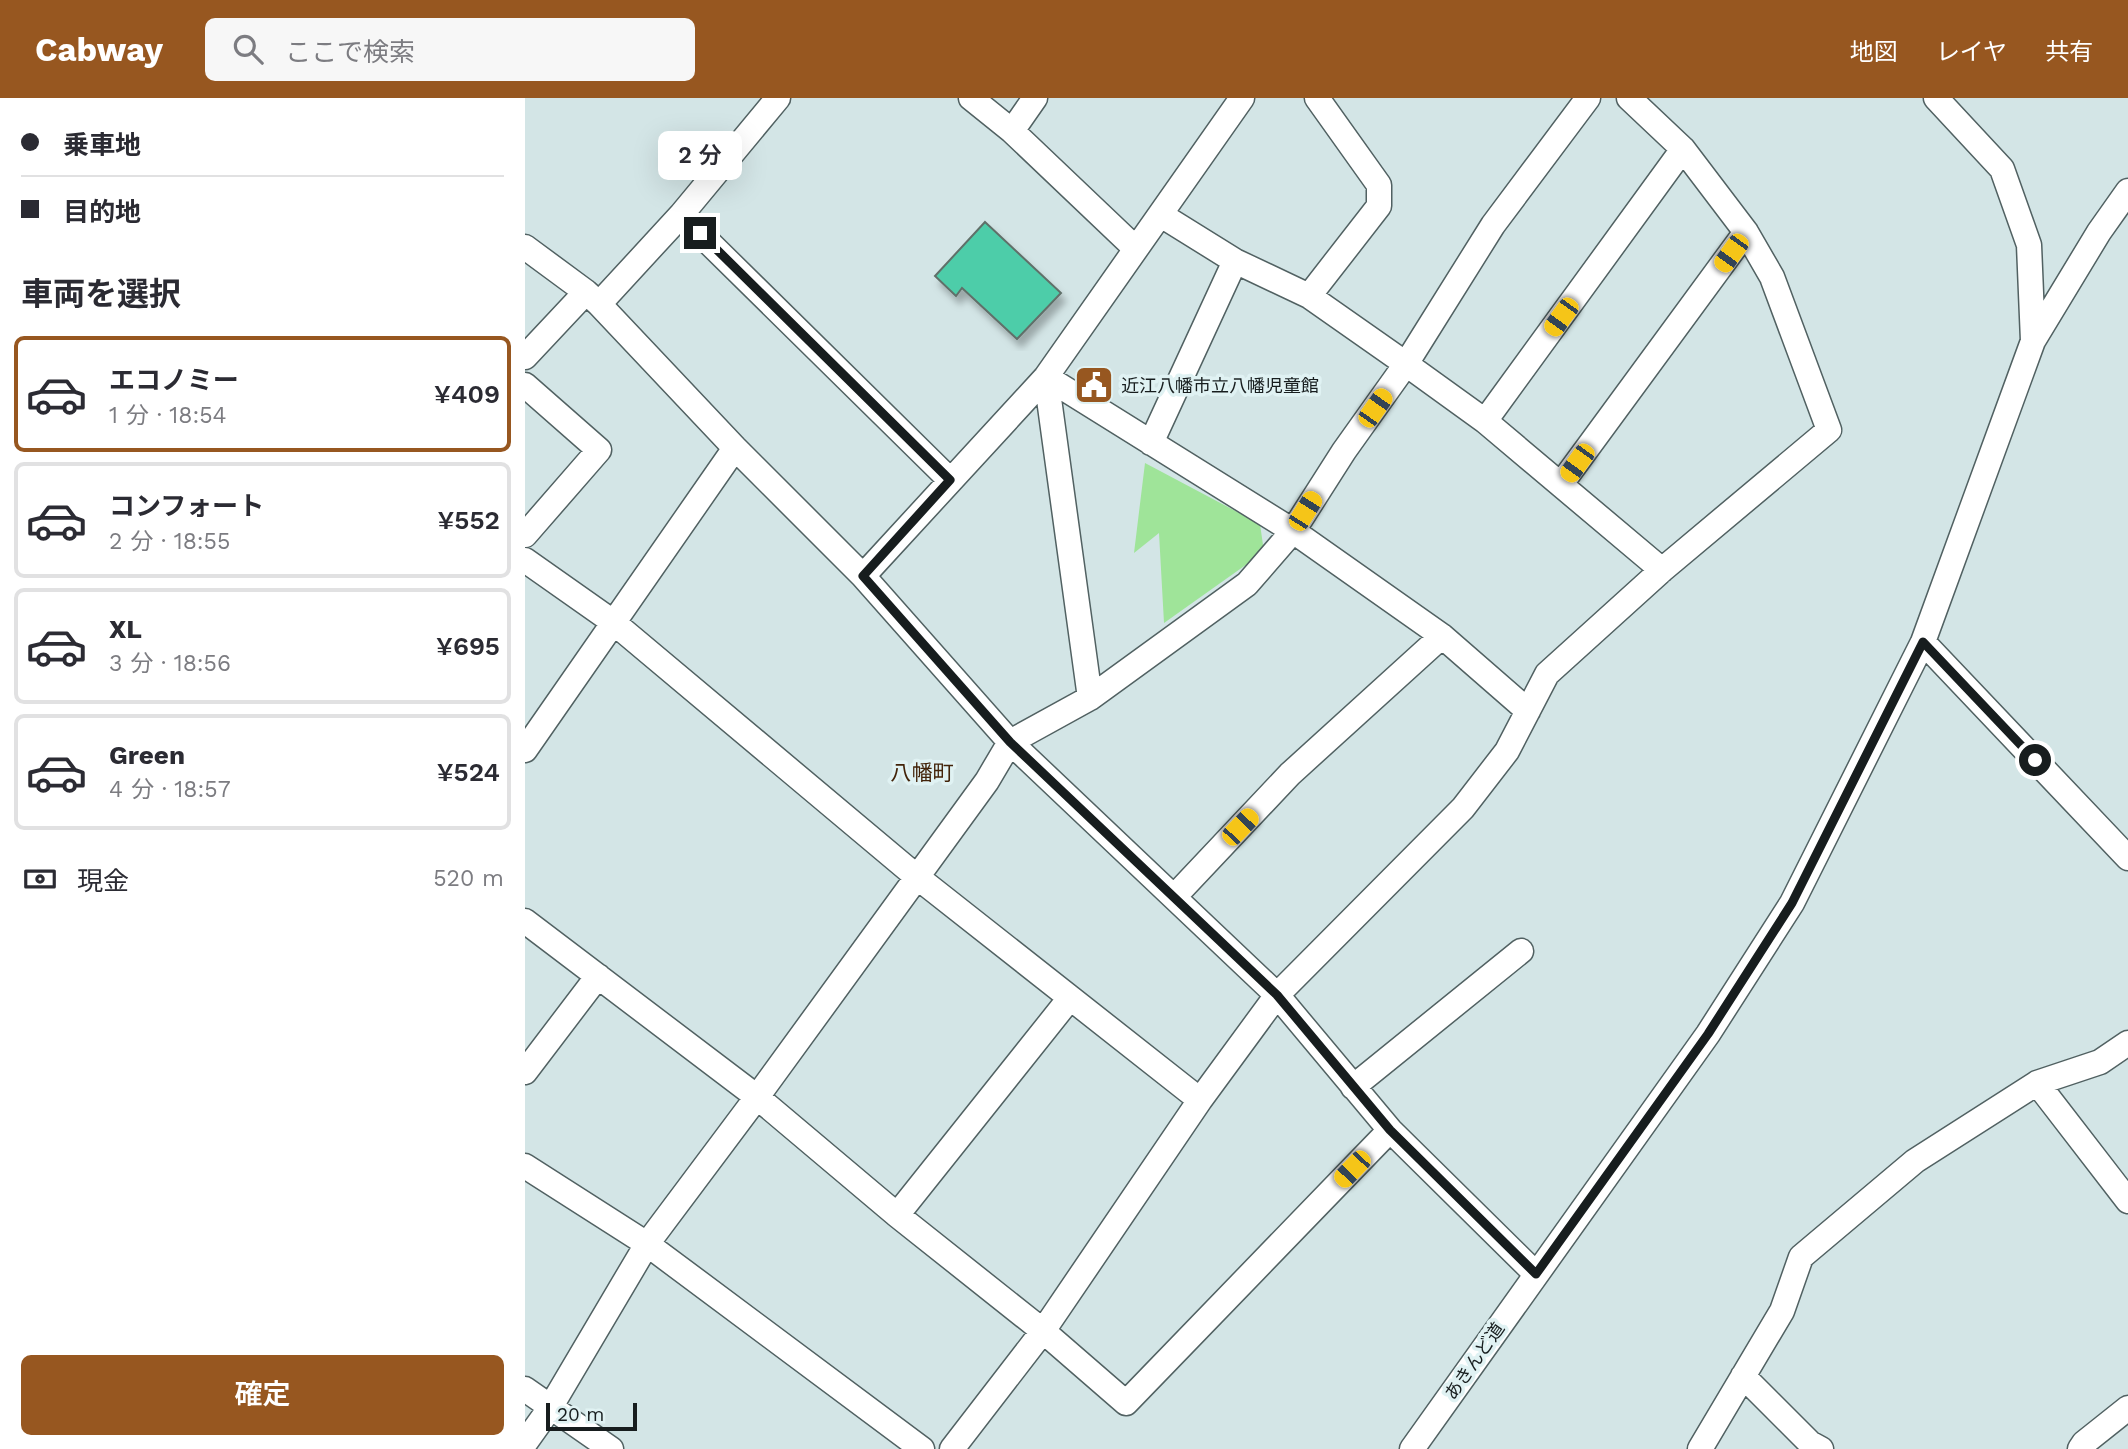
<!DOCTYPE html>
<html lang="ja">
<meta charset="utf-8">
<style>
:root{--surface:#fff;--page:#f7f7f7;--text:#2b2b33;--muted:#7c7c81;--line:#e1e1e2;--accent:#975720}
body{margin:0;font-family:"Work Sans","Noto Sans JP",sans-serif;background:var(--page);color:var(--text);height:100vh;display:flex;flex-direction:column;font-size:26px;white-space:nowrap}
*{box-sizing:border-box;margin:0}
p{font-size:23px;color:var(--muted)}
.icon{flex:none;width:38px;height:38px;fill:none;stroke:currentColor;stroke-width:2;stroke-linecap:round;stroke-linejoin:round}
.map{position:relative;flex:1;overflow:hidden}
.drawer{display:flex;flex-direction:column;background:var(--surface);width:525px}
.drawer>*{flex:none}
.banner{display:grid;align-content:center;height:154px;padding:0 21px;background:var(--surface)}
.scale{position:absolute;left:21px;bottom:18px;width:91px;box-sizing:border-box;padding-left:7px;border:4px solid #171d1e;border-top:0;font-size:19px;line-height:24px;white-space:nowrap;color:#171d1e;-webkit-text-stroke:5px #e0f2f3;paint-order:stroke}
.end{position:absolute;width:32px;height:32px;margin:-16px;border:9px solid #171d1e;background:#fff;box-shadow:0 0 0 4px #fff}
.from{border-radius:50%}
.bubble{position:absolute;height:49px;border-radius:10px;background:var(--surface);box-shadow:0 7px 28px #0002;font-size:23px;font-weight:600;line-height:49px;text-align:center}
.car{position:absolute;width:21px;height:42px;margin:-21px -10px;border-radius:9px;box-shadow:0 0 5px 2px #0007;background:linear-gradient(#f5c518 24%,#345 0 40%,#f5c518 0 76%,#345 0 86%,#f5c518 0)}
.banner b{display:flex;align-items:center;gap:24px;height:66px;font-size:26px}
.banner b+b{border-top:2px solid var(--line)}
.banner i{width:18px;height:18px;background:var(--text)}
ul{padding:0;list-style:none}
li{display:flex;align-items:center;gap:21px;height:116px;margin:0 14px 10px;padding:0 7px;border:4px solid var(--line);border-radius:10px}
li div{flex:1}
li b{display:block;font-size:26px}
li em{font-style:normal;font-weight:600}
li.active{border-color:var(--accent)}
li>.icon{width:63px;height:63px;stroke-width:1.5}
h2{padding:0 21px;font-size:32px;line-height:84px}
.pay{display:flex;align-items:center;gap:18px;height:77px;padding:0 21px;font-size:26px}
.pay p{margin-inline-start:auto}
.action{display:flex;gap:14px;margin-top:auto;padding:14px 21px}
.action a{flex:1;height:80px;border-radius:10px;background:var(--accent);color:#fff;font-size:28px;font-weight:600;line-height:80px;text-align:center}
header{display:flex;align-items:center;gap:42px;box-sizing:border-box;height:98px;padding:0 35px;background:var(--accent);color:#fff}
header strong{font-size:33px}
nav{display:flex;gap:38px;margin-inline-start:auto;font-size:24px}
.search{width:490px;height:63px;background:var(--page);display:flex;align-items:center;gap:18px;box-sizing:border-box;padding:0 24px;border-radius:10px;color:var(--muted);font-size:26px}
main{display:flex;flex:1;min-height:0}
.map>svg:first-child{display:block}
.green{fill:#9fe499}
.building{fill:#4ecda9;stroke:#606f69;stroke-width:2;filter:url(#shadow)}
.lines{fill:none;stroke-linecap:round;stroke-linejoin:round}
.street-casing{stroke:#516162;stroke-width:27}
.street{stroke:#fff;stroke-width:24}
.route{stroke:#171d1e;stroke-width:9}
.labels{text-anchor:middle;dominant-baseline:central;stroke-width:7;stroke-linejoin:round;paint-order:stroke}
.poi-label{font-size:18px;fill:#171d1e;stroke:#e0f2f3;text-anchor:start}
.street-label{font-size:18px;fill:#171d1e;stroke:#e0f2f3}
.quarter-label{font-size:21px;fill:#422309;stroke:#e0f2f3}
</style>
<header>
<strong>Cabway</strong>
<div class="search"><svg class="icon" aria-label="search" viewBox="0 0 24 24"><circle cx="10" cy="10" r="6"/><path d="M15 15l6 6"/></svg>ここで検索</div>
<nav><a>地図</a><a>レイヤ</a><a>共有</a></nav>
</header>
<main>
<section class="drawer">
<div class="banner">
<b><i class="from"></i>乗車地</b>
<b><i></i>目的地</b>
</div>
<h2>車両を選択</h2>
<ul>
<li class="active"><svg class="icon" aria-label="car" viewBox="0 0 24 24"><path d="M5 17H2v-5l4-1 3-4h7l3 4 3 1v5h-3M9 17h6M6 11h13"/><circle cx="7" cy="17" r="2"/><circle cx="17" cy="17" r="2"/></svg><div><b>エコノミー</b><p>1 分 · 18:54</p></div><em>¥409</em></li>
<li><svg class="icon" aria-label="car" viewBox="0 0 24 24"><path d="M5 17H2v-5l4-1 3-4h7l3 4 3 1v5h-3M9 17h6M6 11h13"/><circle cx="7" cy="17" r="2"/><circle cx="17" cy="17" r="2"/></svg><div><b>コンフォート</b><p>2 分 · 18:55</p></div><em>¥552</em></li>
<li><svg class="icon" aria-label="car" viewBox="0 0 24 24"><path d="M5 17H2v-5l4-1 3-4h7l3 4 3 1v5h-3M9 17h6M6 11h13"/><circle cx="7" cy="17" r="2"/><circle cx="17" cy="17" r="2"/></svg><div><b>XL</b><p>3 分 · 18:56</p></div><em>¥695</em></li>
<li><svg class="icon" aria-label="car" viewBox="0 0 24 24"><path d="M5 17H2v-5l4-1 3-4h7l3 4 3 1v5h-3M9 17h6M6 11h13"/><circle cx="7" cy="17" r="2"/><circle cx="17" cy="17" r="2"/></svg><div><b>Green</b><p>4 分 · 18:57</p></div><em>¥524</em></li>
</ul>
<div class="pay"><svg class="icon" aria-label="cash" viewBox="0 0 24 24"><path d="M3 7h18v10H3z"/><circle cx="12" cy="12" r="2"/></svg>現金<p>520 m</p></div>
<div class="action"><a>確定</a></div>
</section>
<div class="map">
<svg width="1603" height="1351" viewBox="0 0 1603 1351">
<defs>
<filter id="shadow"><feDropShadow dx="4.5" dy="8" stdDeviation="3.5" flood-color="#0004"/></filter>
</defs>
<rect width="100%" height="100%" fill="#d3e5e6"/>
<path class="green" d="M 620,365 L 735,426 L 739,454 L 639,525 L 634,435 L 609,455 Z"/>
<path class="building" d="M 460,124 L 536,195 L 492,241 L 437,190 L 431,198 L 410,178 Z"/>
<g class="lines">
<g class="street-casing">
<path id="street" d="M 446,0 L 487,33 L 610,150
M 1411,0 L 1477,71 L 1504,147 L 1508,243
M 487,33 L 510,0
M 156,117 L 425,382
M 636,117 L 710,163 L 784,198 L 881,266 L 960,323 L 1137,472
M 0,149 L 61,194 L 74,206 L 210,350 L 338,478 L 485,644 L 752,897 L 865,1032 L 1011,1176
M 784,198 L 854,108 L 854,87 L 792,0
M 74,206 L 156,117 L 253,0
M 0,259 L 61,194
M 521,279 L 768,433 L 917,538 L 1003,613
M 521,279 L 565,600
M 0,287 L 74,352 L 0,437
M 960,323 L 1158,51
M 626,345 L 710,163
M 1036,386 L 1221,134
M 0,462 L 88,524 L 392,779 L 675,1002
M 338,478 L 521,279 L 717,0
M 1398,544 L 1603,760
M 0,652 L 210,350
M 649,799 L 765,676 L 917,538
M 0,823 L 232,999 L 372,1117 L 518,1233 L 601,1305 L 865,1032
M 0,974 L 73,878
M 1512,985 L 1603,1103
M 828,989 L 996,853
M 0,1068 L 122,1146 L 397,1351
M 372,1117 L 545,900
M 1218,1278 L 1285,1345 L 1296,1351
M 0,1291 L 86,1351
M 0,1345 L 25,1310 L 122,1146 L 232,999 L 462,683 L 485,644 L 565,600 L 722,486 L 768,433 L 819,353 L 881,266 L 968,127 L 1063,0
M 427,1351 L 518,1233 L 675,1002 L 752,897 L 938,710 L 982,653 L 1022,576 L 1137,472 L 1304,332 L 1247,179 L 1221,134 L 1158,51 L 1104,0
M 887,1351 L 1183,936 L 1267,805 L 1398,544 L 1508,243 L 1574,134 L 1603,93
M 1175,1351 L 1257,1213 L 1276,1159 L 1390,1063 L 1512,985 L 1575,964 L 1603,945
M 1555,1351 L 1559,1345 L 1603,1310"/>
</g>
<use href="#street" class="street"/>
</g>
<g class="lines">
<path class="route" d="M 175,135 L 425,382 L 338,478 L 485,644 L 752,897 L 865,1032 L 1011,1176 L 1183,936 L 1267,805 L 1398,544 L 1510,662"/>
</g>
<defs>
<g id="civic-square" transform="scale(2.0125)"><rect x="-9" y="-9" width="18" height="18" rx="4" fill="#975720" stroke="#e0f2f3"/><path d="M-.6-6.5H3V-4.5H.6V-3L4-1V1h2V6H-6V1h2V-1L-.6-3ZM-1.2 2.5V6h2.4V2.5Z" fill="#fff"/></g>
</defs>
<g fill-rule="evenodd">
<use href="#civic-square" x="569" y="287"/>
</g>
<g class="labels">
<g class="poi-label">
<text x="596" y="287">近江八幡市立八幡児童館</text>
</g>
<g class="street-label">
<text transform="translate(949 1263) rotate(-55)">あきんど道</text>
</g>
<g class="quarter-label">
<text x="397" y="674">八幡町</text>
</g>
</g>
</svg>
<div class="scale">20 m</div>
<i class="end from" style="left:1510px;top:662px"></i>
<i class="end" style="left:175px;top:135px"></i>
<div class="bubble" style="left:133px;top:33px;width:84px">2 分</div>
<i class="car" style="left:1206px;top:155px;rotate:216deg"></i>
<i class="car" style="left:1036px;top:219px;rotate:216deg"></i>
<i class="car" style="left:850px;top:310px;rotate:35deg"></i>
<i class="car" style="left:1052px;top:365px;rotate:216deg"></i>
<i class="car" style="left:780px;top:413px;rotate:32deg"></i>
<i class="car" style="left:715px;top:729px;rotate:44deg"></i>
<i class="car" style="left:827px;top:1071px;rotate:224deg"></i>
</div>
</main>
